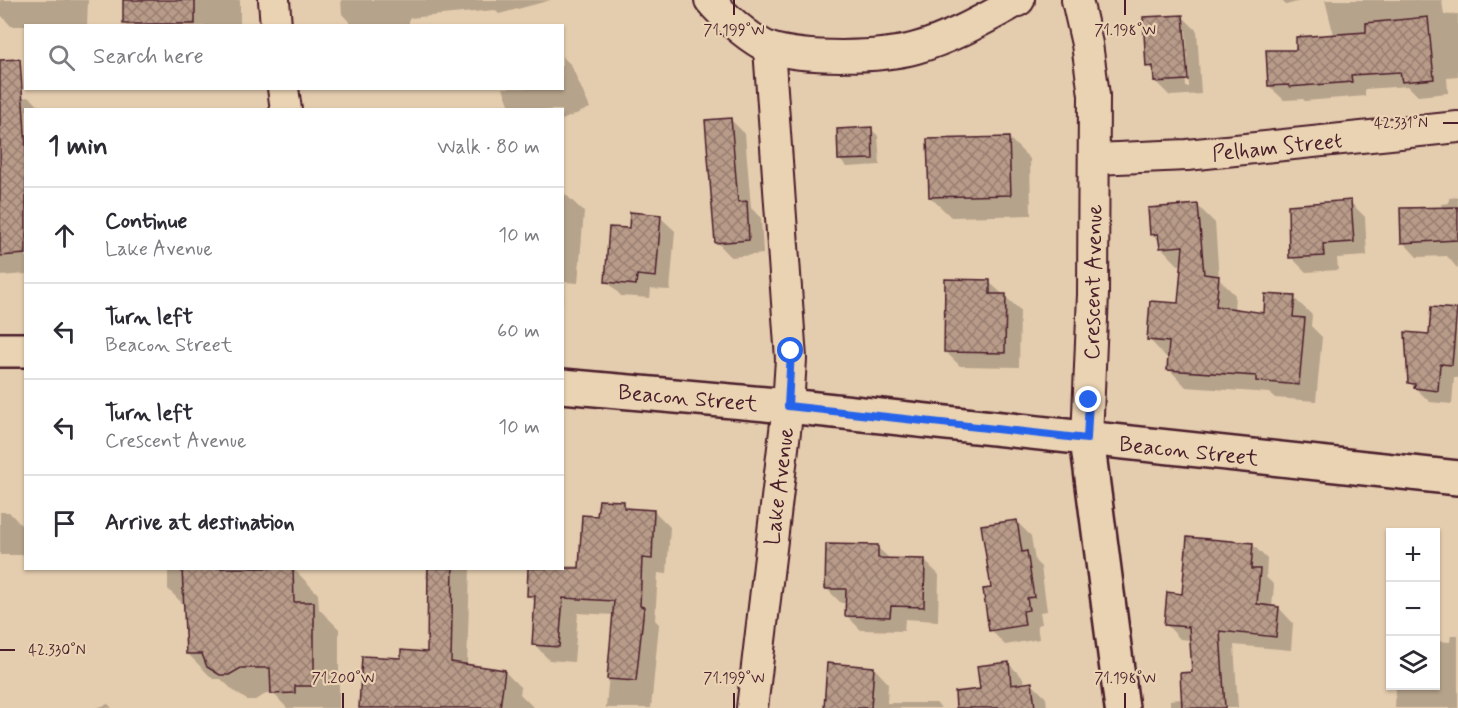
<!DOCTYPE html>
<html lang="en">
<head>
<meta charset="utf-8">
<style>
	body { margin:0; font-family:Mynerve,sans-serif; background:#f2f2f3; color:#2b2b33 }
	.controls { position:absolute; right:18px; bottom:18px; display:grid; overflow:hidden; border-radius:0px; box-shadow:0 2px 4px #0004 }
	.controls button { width:54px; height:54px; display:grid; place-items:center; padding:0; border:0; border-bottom:2px solid #e1e1e2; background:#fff; color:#2b2b33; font:30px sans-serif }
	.stop { position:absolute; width:18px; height:18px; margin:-14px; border:4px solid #2563eb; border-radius:50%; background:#fff }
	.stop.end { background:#2563eb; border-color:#fff; box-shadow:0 2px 6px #0008 }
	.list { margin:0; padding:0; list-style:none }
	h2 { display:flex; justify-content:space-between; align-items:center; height:78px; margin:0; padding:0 24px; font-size:26px }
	h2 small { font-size:20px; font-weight:400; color:#7c7c81 }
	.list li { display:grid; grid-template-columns:39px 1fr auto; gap:18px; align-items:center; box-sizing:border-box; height:96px; padding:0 24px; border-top:2px solid #e1e1e2 }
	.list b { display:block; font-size:22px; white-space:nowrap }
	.list p { margin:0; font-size:20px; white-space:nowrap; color:#7c7c81 }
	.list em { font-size:20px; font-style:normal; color:#7c7c81 }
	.icon { flex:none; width:33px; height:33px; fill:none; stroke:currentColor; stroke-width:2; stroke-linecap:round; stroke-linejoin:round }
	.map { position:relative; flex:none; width:1458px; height:708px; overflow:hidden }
	.search { position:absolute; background:#fff; box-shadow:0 2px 4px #0004; left:24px; top:24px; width:540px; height:66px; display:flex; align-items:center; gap:15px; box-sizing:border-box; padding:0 21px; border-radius:0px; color:#7c7c81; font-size:22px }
	.panel { position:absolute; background:#fff; box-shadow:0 2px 4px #0004; left:24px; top:108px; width:540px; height:462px; border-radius:0px }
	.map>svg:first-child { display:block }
	.shadow { fill:#0003; fill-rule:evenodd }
	.building { fill:url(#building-cross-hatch); stroke:#4a1f2b; stroke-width:1.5 }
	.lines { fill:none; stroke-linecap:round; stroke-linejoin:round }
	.street-casing { stroke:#4a1f2b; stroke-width:34 }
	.secondary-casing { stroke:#4a1f2b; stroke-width:38 }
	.street { stroke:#ead3b3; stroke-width:30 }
	.secondary { stroke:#ead3b3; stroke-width:33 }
	.route { stroke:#2563eb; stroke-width:8 }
	.ticks { fill:none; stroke:#4a1f2b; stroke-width:2 }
	.labels { text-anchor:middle; stroke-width:4.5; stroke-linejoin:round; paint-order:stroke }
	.street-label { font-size:22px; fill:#4a1f2b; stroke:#ead3b3 }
	.ticks-label { font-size:15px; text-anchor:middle; fill:#4a1f2b; stroke:#ead3b3; stroke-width:4.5; stroke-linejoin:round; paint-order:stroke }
</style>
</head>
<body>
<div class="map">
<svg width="1458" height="708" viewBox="0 0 1458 708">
	<defs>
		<pattern id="building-cross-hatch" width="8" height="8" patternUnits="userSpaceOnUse" patternTransform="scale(1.5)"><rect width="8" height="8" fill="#b89b89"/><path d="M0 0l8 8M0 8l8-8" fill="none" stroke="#987e70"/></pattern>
	</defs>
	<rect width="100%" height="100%" fill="#e4ccae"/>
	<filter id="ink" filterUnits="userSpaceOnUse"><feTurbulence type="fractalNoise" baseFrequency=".0167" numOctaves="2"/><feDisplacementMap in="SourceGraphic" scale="12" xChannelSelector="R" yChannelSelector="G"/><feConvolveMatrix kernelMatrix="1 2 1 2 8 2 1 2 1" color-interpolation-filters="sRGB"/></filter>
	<g filter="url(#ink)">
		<g class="shadow">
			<polygon points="0,0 88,0 87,26 11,26 0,14"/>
			<polygon points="125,0 240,0 240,26 127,26 125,24"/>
			<polygon points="341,0 551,0 499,14 495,10 409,18 409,26 353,26 342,14"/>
			<polygon points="1281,0 1304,0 1286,5"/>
			<polygon points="1325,0 1442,0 1444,15 1458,14 1458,77 1447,78 1448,93 1418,96 1408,86 1365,89 1365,96 1305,101 1303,99 1284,100 1269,86 1298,52 1334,36"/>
			<path d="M1183,17l14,14 4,63 -31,2 -15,-15v-8l-7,-7zM1183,30h3l3,57h-3z"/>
			<polygon points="562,56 571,65 590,108 562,120 562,110 515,110 509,104 503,88 562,88"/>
			<polygon points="30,97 42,110 26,110 26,274 0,276 0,99"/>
			<polygon points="730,119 745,134 751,208 761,218 763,254 731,257 717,242"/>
			<polygon points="871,129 878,136 880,165 847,167 840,160"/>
			<polygon points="1009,138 1030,159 1031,215 951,217 930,197"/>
			<polygon points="562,191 584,212 578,283 564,282 563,305"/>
			<polygon points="1458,197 1458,269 1447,256 1417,257 1403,242 1442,208 1441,204 1449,203 1449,198"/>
			<polygon points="1350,202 1365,217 1367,256 1337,258 1338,270 1306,272 1291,257"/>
			<polygon points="1198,206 1215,223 1219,279 1235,295 1234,310 1265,314 1294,298 1312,315 1311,326 1322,337 1316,401 1275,398 1270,393 1186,387 1169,369 1169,357 1166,357 1149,339 1180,305 1183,264 1178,265 1161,247 1161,243 1152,234"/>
			<polygon points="660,217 675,231 670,290 651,289 650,298 621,296 607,281 630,230"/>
			<polygon points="989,282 1020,310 1019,367 960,366 945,351"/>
			<polygon points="1456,311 1458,378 1454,378 1452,404 1430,402 1409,382 1430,335"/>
			<polygon points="623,503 630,509 654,511 670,527 667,574 658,573 655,620 659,624 651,708 606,708 614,615 578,613 574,662 549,660 534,644 536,603 529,595 562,568 562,566 580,566 599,518"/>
			<polygon points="0,512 9,512 23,527 23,555 0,555"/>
			<polygon points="1016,521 1031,536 1035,561 1041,567 1047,611 1040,612 1042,624 1037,625 1039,639 1005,645 991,630 992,589"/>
			<polygon points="1253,545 1267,559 1266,577 1274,585 1272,607 1279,608 1293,623 1291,650 1234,645 1238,708 1170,708 1170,700 1183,699 1193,674 1191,640 1180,639 1166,624 1183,596"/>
			<polygon points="877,547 890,559 925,561 939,575 938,621 905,619 904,631 861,630 846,615 847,603 841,603 826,588"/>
			<polygon points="168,568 293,568 318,594 319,609 339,629 339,708 287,708 273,693 268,693 255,700 247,700 235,692 221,679 213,679 187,653 185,606 168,589"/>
			<polygon points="427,568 470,568 467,666 505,672 521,688 520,694 534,708 360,708 403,659 429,653 430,582 426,578"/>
			<polygon points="1451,635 1458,635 1458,708 1395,708 1396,686 1436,686 1436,641 1450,642"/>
			<polygon points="1008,663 1023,678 1024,685 1032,684 1046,698 1047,708 984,708"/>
			<polygon points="874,668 888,683 887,703 936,703 941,708 825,708"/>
			<polygon points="108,704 112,708 96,708"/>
		</g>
		<g class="building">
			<rect x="123" y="0" width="72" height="24"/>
			<polygon points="1183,15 1188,80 1154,82 1153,66 1146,67 1143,17"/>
			<polygon points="1428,17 1434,79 1402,82 1400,72 1351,75 1352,82 1289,87 1289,85 1268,86 1266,50 1296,50 1296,37 1366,32 1366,23"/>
			<polygon points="20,59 26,148 26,254 0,256 0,60"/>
			<polygon points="731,118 738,202 747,201 749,240 715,243 705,120"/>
			<polygon points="872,127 873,159 838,160 837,129"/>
			<polygon points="1009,137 1011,195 929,197 927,139"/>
			<polygon points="1351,200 1354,242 1323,244 1324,256 1289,258 1288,205"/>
			<polygon points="1198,204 1204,274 1219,276 1216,306 1264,313 1265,294 1295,296 1293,317 1305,318 1299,385 1256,381 1256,376 1167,370 1169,342 1147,340 1150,301 1178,303 1183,246 1160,248 1158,234 1150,235 1148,208"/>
			<polygon points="1458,207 1458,240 1401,243 1400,208"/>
			<polygon points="630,212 661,215 656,277 637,275 636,285 605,282 609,227 629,228"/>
			<polygon points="945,279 990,280 990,294 1006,294 1005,353 944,352"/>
			<polygon points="1431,307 1457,309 1452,365 1440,364 1438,391 1414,388 1415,384 1408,383 1405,332 1429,334"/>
			<polygon points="599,500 624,501 624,508 654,510 652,559 642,558 640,606 644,607 636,681 607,679 614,601 563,598 559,647 532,645 535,596 527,596 528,568 579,568 582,515 597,516"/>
			<polygon points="1017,520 1022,552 1027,551 1034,597 1027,598 1029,610 1023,611 1025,625 989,631 983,589 991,588 981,525"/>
			<polygon points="1187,537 1253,543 1251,569 1260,569 1257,604 1279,607 1276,637 1220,631 1225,708 1182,708 1180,673 1192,672 1189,627 1164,625 1167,592 1182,594"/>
			<polygon points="826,544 878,545 878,558 925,559 924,607 891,606 890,617 845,616 846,589 825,589"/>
			<polygon points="182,568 293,568 294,602 314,602 314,686 295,686 295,693 271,694 270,668 241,668 229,675 220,675 207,667 202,654 186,654"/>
			<polygon points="428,568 453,568 451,662 505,670 500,708 359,708 362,656 401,658 401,650 427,652"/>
			<polygon points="1009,662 1011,685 1032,682 1035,708 956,708 955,692 980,689 977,666"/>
			<polygon points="827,663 874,667 871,708 824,708"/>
		</g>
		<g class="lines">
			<g class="street-casing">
				<g id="street">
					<polyline points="274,0 276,26"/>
					<path d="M710,0c11,14 43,42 60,48 36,11 110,10 146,0 36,-10 70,-30 103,-48"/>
					<polyline points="1077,0 1087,44 1094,95 1093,294 1087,439"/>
					<polyline points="283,88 286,110"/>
					<polyline points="1095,159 1187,155 1458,127"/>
					<polyline points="752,708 788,406 791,359 769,48"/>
				</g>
			</g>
			<g class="secondary-casing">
				<g id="secondary">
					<polyline points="0,350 26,350"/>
					<polyline points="562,386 788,406 1458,478"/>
					<polyline points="1087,439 1122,708"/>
				</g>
			</g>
			<use href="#street" class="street"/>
			<use href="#secondary" class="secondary"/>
		</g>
	</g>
	<g class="lines" filter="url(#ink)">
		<polyline class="route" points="791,351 788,406 1087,439 1089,400"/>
	</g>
	<path class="ticks" d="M734,0v15M1125,0v15M1443,123h15M0,650h15M343,693v15M734,693v15M1125,693v15"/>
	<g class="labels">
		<g class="street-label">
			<text transform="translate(1277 146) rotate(-6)" y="8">Pelham Street</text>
			<text transform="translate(1092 282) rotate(-89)" y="8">Crescent Avenue</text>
			<text transform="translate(688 397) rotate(5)" y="8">Beacon Street</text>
			<text transform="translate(1189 450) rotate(6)" y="8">Beacon Street</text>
			<text transform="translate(778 486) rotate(-83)" y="8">Lake Avenue</text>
		</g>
	</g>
	<g class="ticks-label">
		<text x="734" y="35">71.199°W</text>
		<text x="1125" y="35">71.198°W</text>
		<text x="1401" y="128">42.331°N</text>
		<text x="57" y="655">42.330°N</text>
		<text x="343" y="683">71.200°W</text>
		<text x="734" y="683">71.199°W</text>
		<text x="1125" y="683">71.198°W</text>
	</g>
</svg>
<div class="controls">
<button>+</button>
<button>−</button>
<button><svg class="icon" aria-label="layers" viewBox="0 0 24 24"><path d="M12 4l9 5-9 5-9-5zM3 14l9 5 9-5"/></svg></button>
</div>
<div class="stop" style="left:791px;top:351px"></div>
<div class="stop end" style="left:1089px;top:400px"></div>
<div class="search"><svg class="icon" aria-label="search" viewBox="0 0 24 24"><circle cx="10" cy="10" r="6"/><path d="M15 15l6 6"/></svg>Search here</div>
<section class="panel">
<h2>1 min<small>Walk · 80 m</small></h2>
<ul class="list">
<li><svg class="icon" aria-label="ahead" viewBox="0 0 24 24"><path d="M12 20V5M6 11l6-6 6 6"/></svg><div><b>Continue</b><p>Lake Avenue</p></div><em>10 m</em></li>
<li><svg class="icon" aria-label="left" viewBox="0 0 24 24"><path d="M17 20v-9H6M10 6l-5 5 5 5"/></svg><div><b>Turn left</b><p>Beacon Street</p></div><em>60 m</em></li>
<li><svg class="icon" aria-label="left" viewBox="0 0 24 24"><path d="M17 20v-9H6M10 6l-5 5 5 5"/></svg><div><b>Turn left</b><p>Crescent Avenue</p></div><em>10 m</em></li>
<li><svg class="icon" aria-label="arrive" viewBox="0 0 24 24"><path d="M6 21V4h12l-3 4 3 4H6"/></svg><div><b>Arrive at destination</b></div></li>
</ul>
</section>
</div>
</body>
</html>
